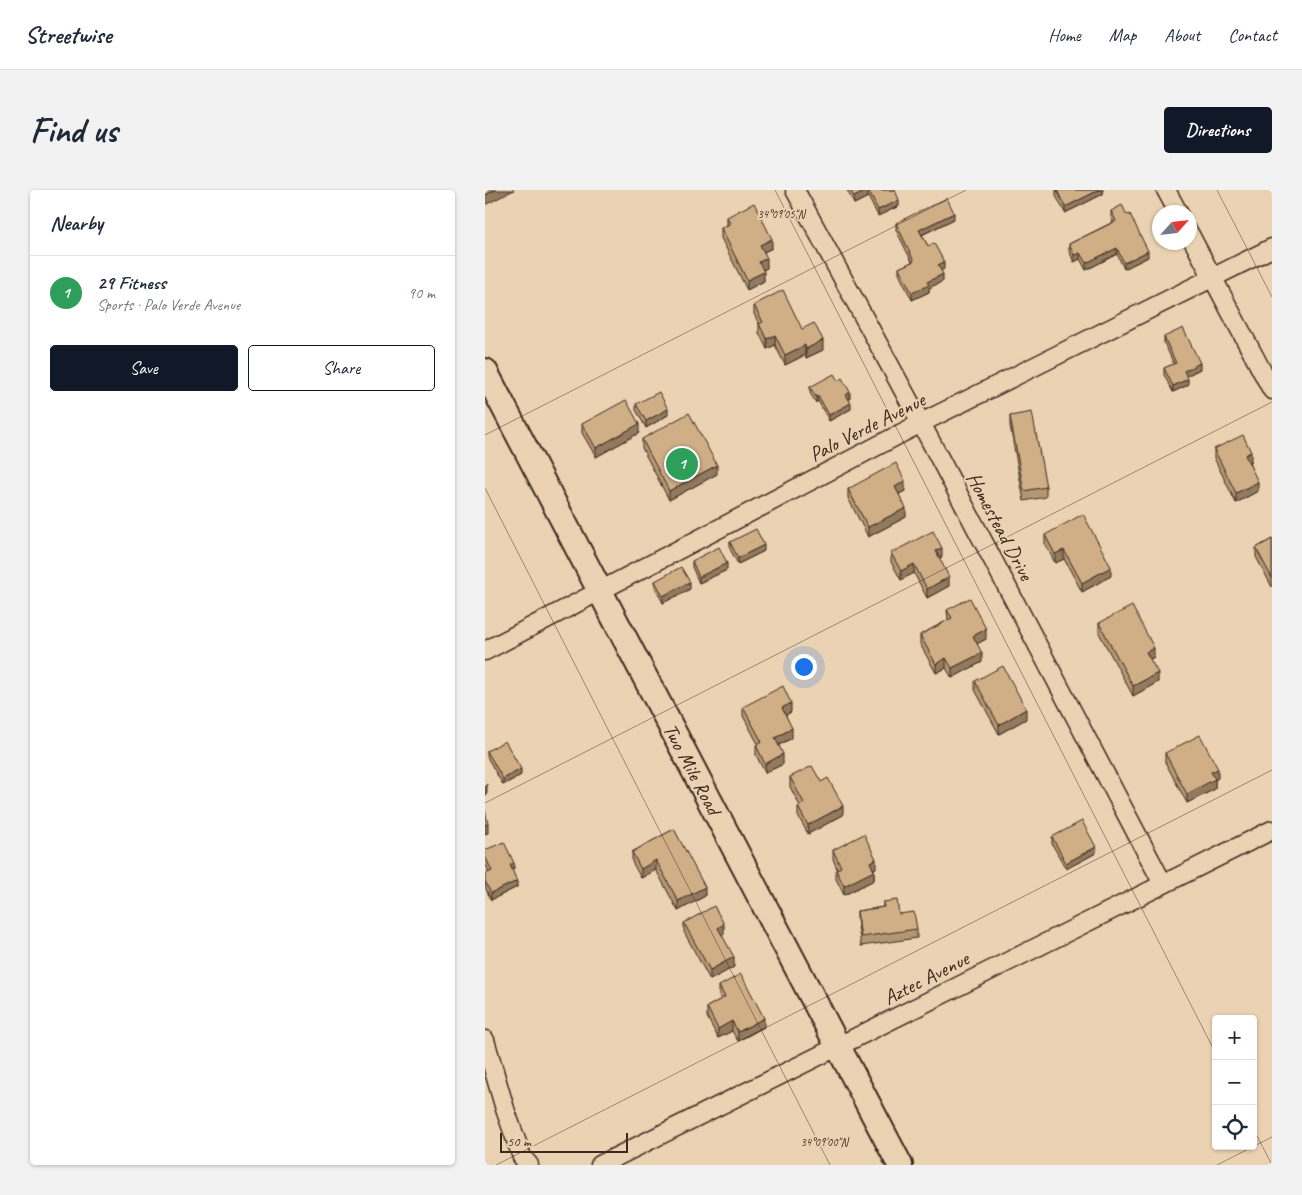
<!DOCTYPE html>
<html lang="en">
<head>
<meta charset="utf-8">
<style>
	body { margin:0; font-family:Caveat,sans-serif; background:#f2f2f3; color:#1f2937 }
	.controls { position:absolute; right:15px; bottom:15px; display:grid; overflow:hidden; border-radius:5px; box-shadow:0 1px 4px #0004 }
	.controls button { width:45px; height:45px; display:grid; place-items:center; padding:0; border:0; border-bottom:1px solid #e0e1e3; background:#fff; color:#1f2937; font:25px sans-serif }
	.compass { position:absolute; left:667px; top:15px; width:45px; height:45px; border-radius:50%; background:#fff; box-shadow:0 1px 4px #0004; rotate:63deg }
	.scale { position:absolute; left:15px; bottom:12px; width:128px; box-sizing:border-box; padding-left:5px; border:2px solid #3b2a1e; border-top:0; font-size:14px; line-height:18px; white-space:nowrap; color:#3b2a1e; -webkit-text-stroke:4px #ebd2b3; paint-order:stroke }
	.you { position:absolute; left:318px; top:476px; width:18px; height:18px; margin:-12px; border:4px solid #fff; border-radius:50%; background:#1a73e8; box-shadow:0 0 0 8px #1a73e833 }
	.badge { display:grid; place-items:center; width:32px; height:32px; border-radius:50%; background:#111827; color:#fff; font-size:16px; font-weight:700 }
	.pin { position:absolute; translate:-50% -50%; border:2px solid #fff; box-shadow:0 1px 5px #0006 }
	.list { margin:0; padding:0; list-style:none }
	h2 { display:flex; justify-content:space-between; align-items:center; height:65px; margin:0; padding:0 20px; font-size:21px }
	h2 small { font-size:16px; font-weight:400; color:#747a83 }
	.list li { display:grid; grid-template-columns:32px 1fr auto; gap:15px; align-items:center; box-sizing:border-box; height:75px; padding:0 20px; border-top:1px solid #e0e1e3 }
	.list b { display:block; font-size:19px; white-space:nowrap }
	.list p { margin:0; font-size:16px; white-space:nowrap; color:#747a83 }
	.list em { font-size:16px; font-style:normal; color:#747a83 }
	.actions { display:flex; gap:10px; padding:15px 20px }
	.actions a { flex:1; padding:11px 0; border:1px solid #111827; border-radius:5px; text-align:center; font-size:18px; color:#111827 }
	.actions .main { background:#111827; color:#fff }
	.icon { flex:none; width:28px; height:28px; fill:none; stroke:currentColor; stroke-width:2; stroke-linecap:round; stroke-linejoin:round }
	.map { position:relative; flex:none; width:787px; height:975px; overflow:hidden; border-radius:5px }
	header { display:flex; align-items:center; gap:30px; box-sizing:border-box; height:70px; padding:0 25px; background:#fff; border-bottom:1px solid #e0e1e3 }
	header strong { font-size:24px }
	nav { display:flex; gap:28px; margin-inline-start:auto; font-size:18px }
	.intro { display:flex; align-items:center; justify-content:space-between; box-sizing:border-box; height:120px; padding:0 30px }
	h1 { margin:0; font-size:35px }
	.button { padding:12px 22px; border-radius:5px; background:#111827; color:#fff; font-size:18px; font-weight:700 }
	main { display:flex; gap:30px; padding:0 30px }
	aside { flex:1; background:#fff; border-radius:5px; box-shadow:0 1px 4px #0004 }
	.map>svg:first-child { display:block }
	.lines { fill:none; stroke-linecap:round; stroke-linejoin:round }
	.street-casing { stroke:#3b2a1e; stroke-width:21 }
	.secondary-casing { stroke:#3b2a1e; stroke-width:28 }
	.street { stroke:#ebd2b3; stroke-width:18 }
	.secondary { stroke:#ebd2b3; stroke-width:24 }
	.wall { fill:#b39673; stroke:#3b2a1e }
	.shaded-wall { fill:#927a5e; stroke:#3b2a1e }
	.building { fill:#d0af86; stroke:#3b2a1e }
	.ticks { fill:none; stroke:#3b2a1e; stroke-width:1; stroke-opacity:0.45 }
	.labels { text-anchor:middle; stroke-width:4; stroke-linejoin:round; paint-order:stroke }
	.street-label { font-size:21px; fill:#3b2a1e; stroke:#ebd2b3 }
	.ticks-label { font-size:12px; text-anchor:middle; fill:#3b2a1e; stroke:#ebd2b3; stroke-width:4; stroke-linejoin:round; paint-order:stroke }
</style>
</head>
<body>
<header>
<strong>Streetwise</strong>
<nav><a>Home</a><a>Map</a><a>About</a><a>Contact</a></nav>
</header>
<div class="intro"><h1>Find us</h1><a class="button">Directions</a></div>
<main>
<aside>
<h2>Nearby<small></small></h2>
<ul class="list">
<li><span class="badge" style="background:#2e9e5b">1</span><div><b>29 Fitness</b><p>Sports · Palo Verde Avenue</p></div><em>90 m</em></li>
</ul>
<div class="actions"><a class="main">Save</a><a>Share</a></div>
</aside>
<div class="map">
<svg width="787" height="975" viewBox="0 0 787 975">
	<rect width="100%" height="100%" fill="#ebd2b3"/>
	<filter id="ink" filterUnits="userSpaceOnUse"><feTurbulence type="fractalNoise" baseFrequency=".02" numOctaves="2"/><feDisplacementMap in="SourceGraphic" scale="10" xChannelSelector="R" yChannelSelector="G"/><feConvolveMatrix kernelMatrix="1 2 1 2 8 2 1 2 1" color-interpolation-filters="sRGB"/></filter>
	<g filter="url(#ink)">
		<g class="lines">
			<g class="street-casing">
				<g id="street">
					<polyline points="310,0 436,233 678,694"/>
					<polyline points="681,0 693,22"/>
					<polyline points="704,43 787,200"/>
					<polyline points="0,461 436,233 787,58"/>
					<polyline points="0,850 20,919 37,967 44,975"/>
					<polyline points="115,975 787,640"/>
				</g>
			</g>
			<g class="secondary-casing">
				<polyline id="secondary" points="0,181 415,975"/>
			</g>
			<use href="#street" class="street"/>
			<use href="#secondary" class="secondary"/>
		</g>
		<g class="wall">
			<polygon points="362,0 410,0 414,16 393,26 383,7 369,14"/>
			<polygon points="571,0 618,0 618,4 580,23 571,6"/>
			<polygon points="626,21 663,67 639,79 632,64 601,80 595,69 589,72 584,61 584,54 628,32 626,27"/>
			<polygon points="242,27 287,58 279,62 282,78 278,80 279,91 262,100 236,48 236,38 242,35"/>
			<polygon points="469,29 437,45 443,56 459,79 456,80 458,91 444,98 444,102 427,110 414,84 414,78 427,72 411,40 411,33"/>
			<polygon points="269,115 317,139 338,160 321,168 320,165 300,175 290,155 282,159 274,143 274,134 269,124"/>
			<polygon points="679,147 715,179 701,186 703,195 688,202 679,185 679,178 689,174 679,153"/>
			<polygon points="353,191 365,209 364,210 366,219 344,231 333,211 331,213 325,203 325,197"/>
			<polygon points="151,214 183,225 161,238 151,220"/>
			<polygon points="525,226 561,297 561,307 539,311 525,236"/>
			<polygon points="97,234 154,243 111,267 97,243"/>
			<polygon points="157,249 232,284 184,310 157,258"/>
			<polygon points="729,259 766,271 764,272 773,301 751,313 729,268"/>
			<polygon points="363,299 420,301 414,304 421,327 383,347 363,308"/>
			<polygon points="560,345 626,386 597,402 579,369 570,373 560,354"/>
			<polygon points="787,349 787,397 771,367 771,358"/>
			<polygon points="245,352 279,361 253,374 245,359"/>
			<polygon points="406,363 457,367 454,368 464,396 442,408 429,383 416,390 406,372"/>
			<polygon points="207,371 242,380 214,393 207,377"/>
			<polygon points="170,391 205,399 178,413 170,397"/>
			<polygon points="462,420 501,449 492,454 497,472 467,488 461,478 451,483 435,454 435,445 463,430"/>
			<polygon points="614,433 669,467 665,469 673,492 648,506 614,443"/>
			<polygon points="490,491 541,529 514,544 490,500"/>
			<polygon points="258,517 306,522 301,525 307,548 294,555 298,574 280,583 271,565 271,555 273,554 258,526"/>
			<polygon points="2,561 36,585 18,595 2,567"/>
			<polygon points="680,563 733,588 730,590 730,599 702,613 680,572"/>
			<polygon points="305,587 336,592 358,625 323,644 313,626 313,617 315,616 305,597"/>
			<polygon points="189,639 220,706 193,721 171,680 156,688 147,672 147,662"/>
			<polygon points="567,647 611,663 581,679 567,654"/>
			<polygon points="0,660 29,679 27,680 32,697 6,710 0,697 0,684 4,682 0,673"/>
			<polygon points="348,660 391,678 389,679 389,690 359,705 351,689 351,680 352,679 348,669"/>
			<polygon points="398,712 414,724 432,739 432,748 376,756 372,730 372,721 398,717"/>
			<polygon points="199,733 239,744 237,745 249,777 225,790 199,742"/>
			<polygon points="234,796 279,837 253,851 247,841 233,848 222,827 222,817 236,809 234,805"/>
		</g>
		<g class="shaded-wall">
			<polygon points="10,0 29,0 0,15 0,5"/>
			<polygon points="383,0 383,7 369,14 369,7"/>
			<polygon points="614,0 618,0 618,4 580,23 580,17"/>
			<polygon points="414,10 414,16 393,26 393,20"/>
			<polygon points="469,23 469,29 434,46 434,40"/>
			<polygon points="287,49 287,58 275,64 275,55"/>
			<polygon points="632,58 632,64 601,80 601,73"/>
			<polygon points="663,61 663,67 639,79 639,73"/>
			<polygon points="595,63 595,69 589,72 589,65"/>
			<polygon points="282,68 282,78 274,82 274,72"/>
			<polygon points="459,72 459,79 453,82 453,75"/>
			<polygon points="279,82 279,91 262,100 262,90"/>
			<polygon points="458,84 458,91 444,98 444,102 427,110 427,103 442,92"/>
			<polygon points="290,145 290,155 282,159 282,149"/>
			<polygon points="338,150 338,160 321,168 321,159"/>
			<polygon points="320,155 320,165 300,175 300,165"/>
			<polygon points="715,173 715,179 699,187 699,181"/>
			<polygon points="703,189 703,195 688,202 688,196"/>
			<polygon points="365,202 365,209 361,211 361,205"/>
			<polygon points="333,205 333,211 331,213 331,207"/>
			<polygon points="366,213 366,219 344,231 344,225"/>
			<polygon points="183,219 183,225 161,238 161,231"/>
			<polygon points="154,234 154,243 111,267 111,258"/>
			<polygon points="766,262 766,271 760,274 760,265"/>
			<polygon points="232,275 232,284 184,310 184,301"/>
			<polygon points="420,291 420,301 410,306 410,297"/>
			<polygon points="773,292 773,301 751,313 751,303"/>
			<polygon points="421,318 421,327 383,347 383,337"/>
			<polygon points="279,355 279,361 253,374 253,368"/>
			<polygon points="457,358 457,367 451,370 451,361"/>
			<polygon points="579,360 579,369 570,373 570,364"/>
			<polygon points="242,373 242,380 214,393 214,387"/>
			<polygon points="429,374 429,383 416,390 416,381"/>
			<polygon points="626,377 626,386 597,402 597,393"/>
			<polygon points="464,387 464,396 442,408 442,399"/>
			<polygon points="205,392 205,399 178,413 178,406"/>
			<polygon points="501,439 501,449 488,456 488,446"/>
			<polygon points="669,458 669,467 661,471 661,462"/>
			<polygon points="497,463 497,472 467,488 467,478"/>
			<polygon points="461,468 461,478 451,483 451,474"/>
			<polygon points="673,483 673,492 648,506 648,496"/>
			<polygon points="306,513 306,522 297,527 297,518"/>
			<polygon points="541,519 541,529 514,544 514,535"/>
			<polygon points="307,538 307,548 290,557 290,548"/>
			<polygon points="298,564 298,574 280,583 280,574"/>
			<polygon points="36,579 36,585 18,595 18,589"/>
			<polygon points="733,579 733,588 730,590 730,599 702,613 702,604 726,582"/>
			<polygon points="2,594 2,604 0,606 0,597"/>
			<polygon points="358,616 358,625 323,644 323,635"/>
			<polygon points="3,634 3,643 0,644 0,635"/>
			<polygon points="611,657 611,663 581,679 581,673"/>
			<polygon points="391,669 391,678 385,681 385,672"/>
			<polygon points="171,670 171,680 156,688 156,679"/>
			<polygon points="29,673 29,679 25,681 25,675"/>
			<polygon points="389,681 389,690 359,705 359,696"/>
			<polygon points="32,691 32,697 6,710 6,703"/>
			<polygon points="220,697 220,706 193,721 193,711"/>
			<polygon points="239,734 239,744 233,747 233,738"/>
			<polygon points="249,767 249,777 225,790 225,780"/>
			<polygon points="279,828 279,837 253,851 253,842"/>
			<polygon points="247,831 247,841 233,848 233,839"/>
		</g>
		<g class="building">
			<polygon points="0,0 10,0 0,5"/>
			<polygon points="365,0 410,0 414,10 393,20 383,0 369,7"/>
			<polygon points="572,0 614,0 580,17"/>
			<polygon points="462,8 469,23 434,40 443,56 449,53 459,72 453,75 458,84 442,92 444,95 427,103 414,78 429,71 411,33"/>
			<polygon points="269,13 287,49 275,55 282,68 274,72 279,82 262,90 236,38 245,34 242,27"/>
			<polygon points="637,15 642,25 645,24 663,61 639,73 632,58 601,73 595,63 589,65 584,54 631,31 626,21"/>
			<polygon points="298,100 317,139 329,133 338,150 321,159 320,155 300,165 290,145 282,149 274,134 278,132 269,115"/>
			<polygon points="698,138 715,173 699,181 703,189 688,196 679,178 691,173 679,147"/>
			<polygon points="349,184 353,191 357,188 365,202 361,205 366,213 344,225 333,205 331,207 325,197"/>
			<polygon points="174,202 183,219 161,231 151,214"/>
			<polygon points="141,210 154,234 111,258 97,234"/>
			<polygon points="547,222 561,297 539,301 525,226"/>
			<polygon points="204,223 232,275 184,301 157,249"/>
			<polygon points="758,245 766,262 760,265 773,292 751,303 729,259"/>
			<polygon points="411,273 420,291 410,297 421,318 383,337 363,299"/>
			<polygon points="598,324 626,377 597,393 579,360 570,364 560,345"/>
			<polygon points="271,339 279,355 253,368 245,352"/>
			<polygon points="448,341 457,358 451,361 464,387 442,399 429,374 416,381 406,363"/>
			<polygon points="787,349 787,388 771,358"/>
			<polygon points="234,357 242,373 214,387 207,371"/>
			<polygon points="196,377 205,392 178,406 170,391"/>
			<polygon points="485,408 501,439 488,446 497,463 467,478 461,468 451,474 435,445 467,428 462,420"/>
			<polygon points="647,416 669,458 661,462 673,483 648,496 614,433"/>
			<polygon points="518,476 541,519 514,535 490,491"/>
			<polygon points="298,496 306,513 297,518 307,538 290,548 298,564 280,574 271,555 277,552 258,517"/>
			<polygon points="715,545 733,579 726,582 730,589 702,604 680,563"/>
			<polygon points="20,551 36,579 18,589 2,561"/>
			<polygon points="327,576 336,592 343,588 358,616 323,635 313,617 319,613 305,587"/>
			<polygon points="0,620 3,634 0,635"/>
			<polygon points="597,631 611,657 581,673 567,647"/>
			<polygon points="189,639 220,697 193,711 171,670 156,679 147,662"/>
			<polygon points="379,644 391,669 385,672 389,681 359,696 351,680 356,677 348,660"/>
			<polygon points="19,652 29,673 25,675 32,691 6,703 0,691 0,684 7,681 0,666 0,660"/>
			<polygon points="412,710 414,724 429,722 432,739 376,747 372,721 399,717 398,712"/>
			<polygon points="229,716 239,734 233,738 249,767 225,780 199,733"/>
			<polygon points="256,784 279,828 253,842 247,831 233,839 222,817 240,807 234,796"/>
		</g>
	</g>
	<path class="ticks" d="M290,0l441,864M732,0l55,107M0,245l481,-245M0,298l345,677M0,613l787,-401M768,938l19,37M11,975l776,-395M732,975l55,-28"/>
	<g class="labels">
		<g class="street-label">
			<text transform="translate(382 237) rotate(-27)" y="7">Palo Verde Avenue</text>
			<text transform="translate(515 336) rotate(62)" y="7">Homestead Drive</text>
			<text transform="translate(207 579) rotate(62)" y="7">Two Mile Road</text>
			<text transform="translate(441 788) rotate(-27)" y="7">Aztec Avenue</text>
		</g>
	</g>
	<g class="ticks-label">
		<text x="296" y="28">34°09'05"N</text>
		<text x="339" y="956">34°09'00"N</text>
	</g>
</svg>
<div class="controls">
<button>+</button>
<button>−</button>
<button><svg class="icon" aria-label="locate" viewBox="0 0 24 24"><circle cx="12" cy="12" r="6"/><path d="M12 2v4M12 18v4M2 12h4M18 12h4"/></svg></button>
</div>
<svg class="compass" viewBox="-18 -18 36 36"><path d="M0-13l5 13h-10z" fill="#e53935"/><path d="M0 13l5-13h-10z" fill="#747a83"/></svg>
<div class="scale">50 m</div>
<div class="you"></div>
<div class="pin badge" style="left:197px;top:274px;background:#2e9e5b">1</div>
</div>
</main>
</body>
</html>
